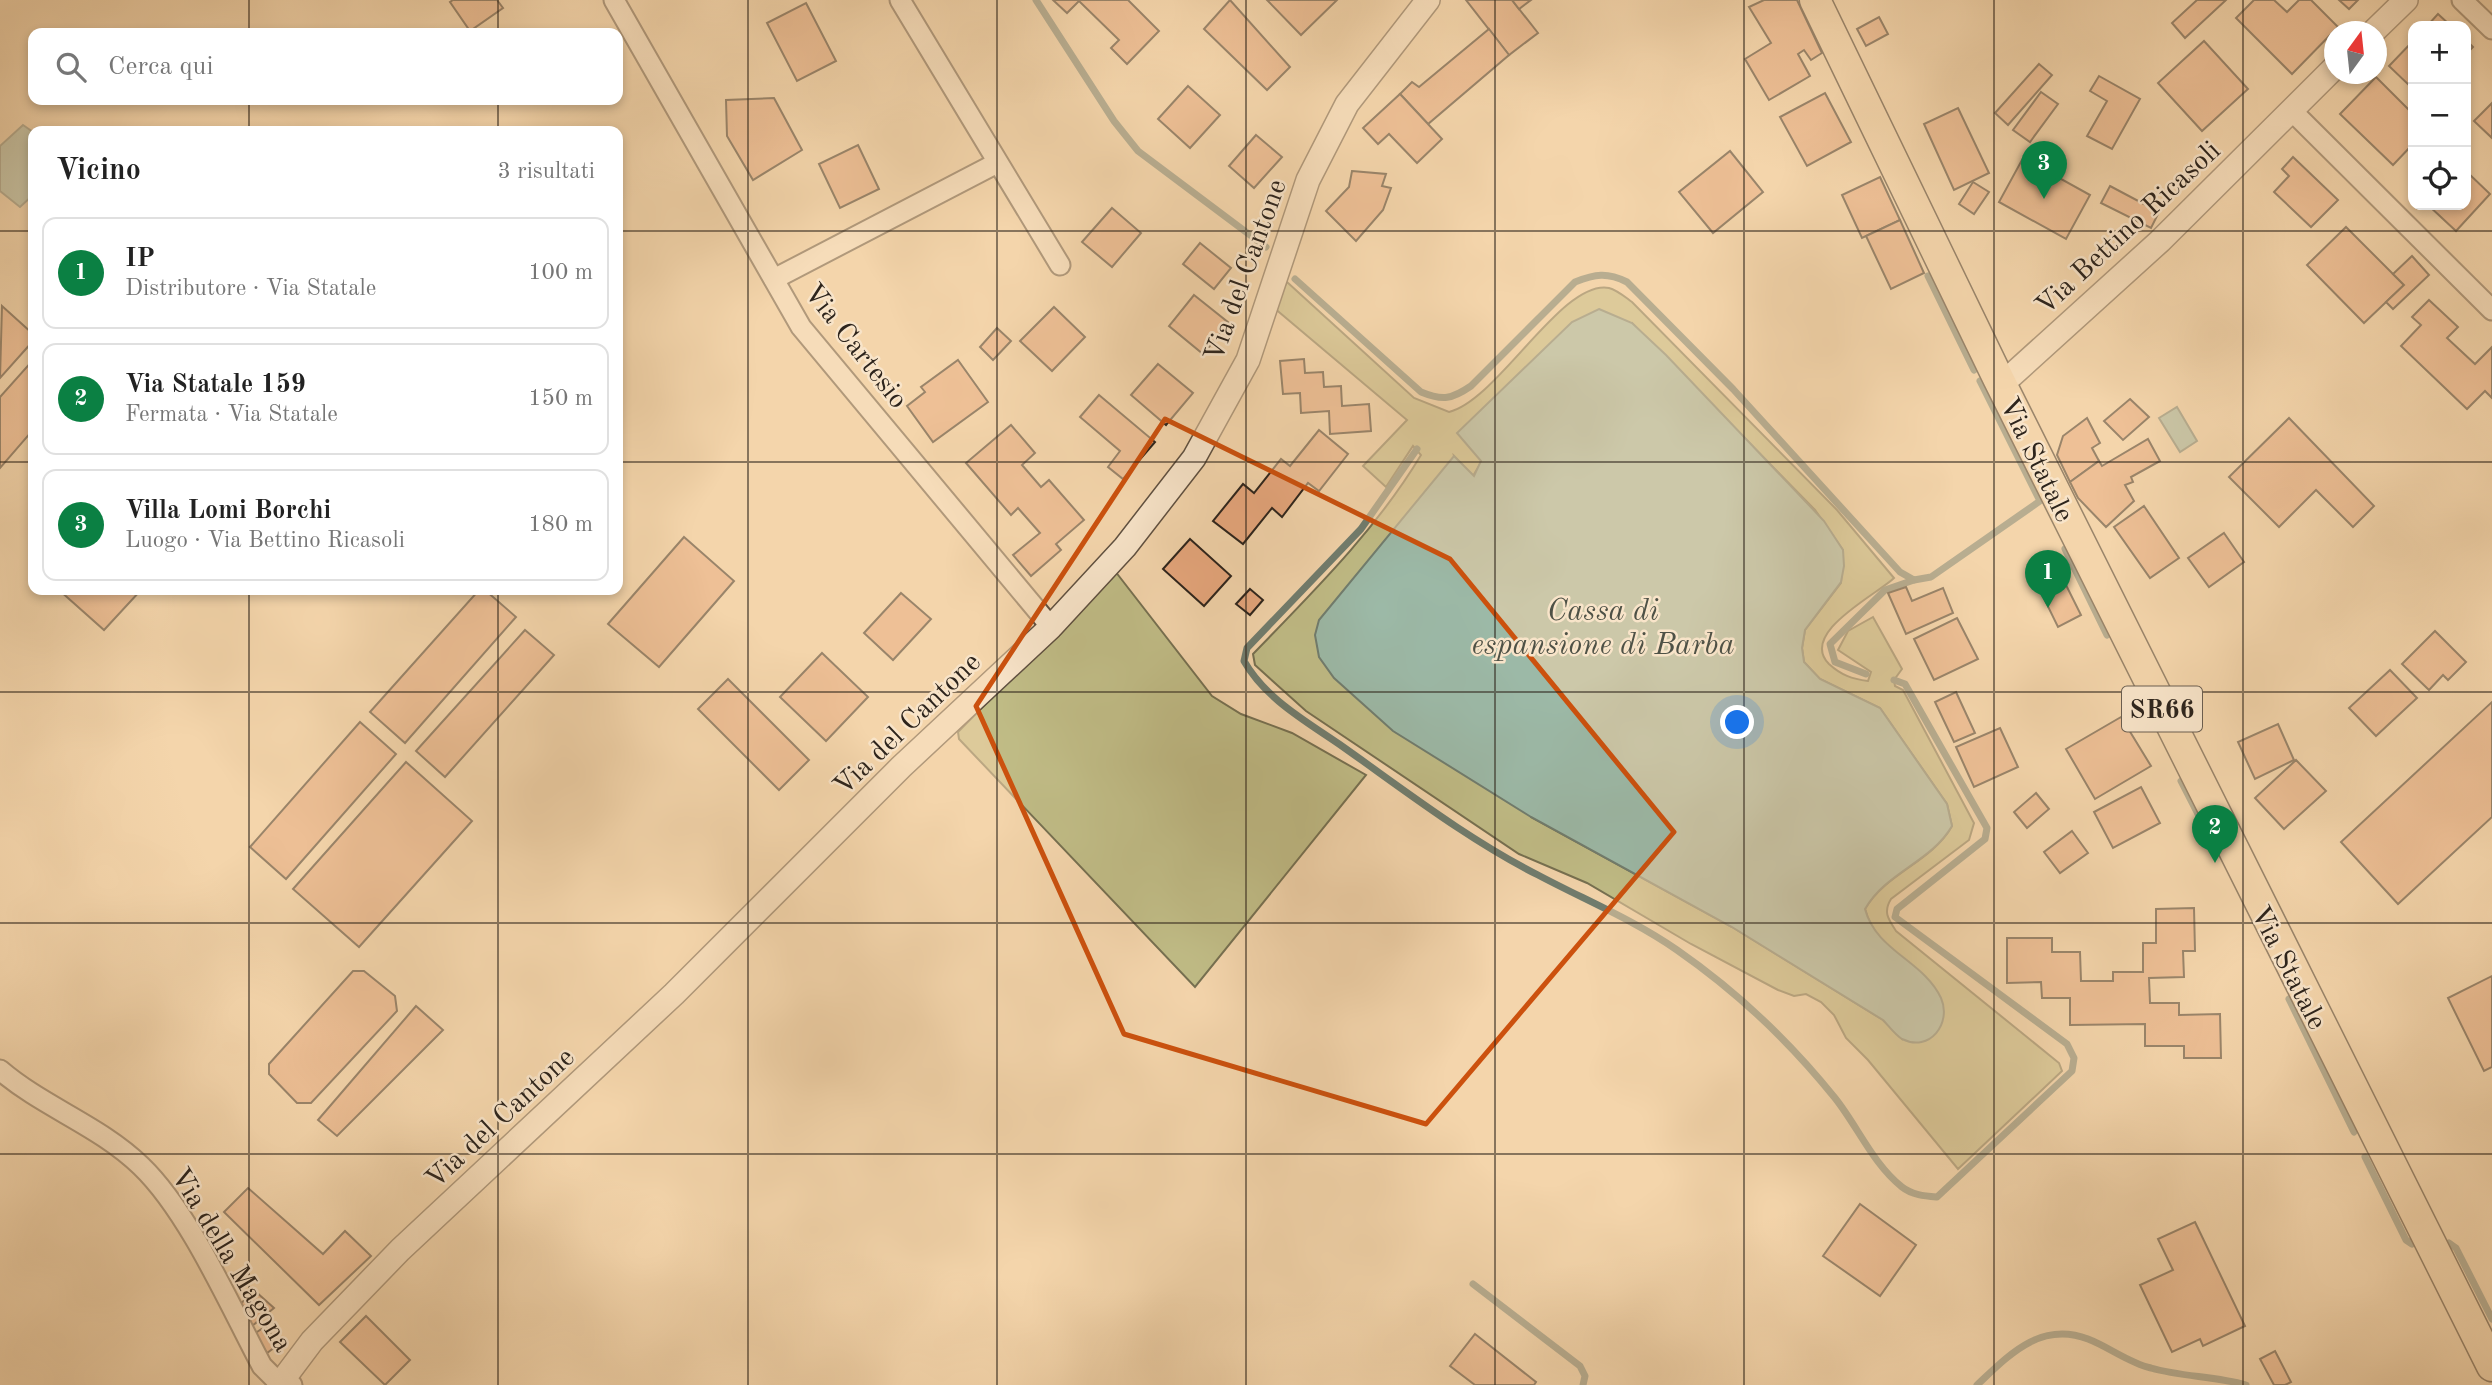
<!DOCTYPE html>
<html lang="it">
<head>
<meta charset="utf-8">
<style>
	body { margin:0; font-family:"Old Standard TT",serif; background:#f6f6f6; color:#222 }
	.controls { position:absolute; right:21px; top:21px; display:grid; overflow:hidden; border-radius:14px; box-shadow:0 4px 10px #0003 }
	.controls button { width:63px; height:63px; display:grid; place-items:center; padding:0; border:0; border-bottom:2px solid #e0e0e0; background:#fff; color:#222; font:35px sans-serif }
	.compass { position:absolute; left:2324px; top:21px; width:63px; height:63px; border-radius:50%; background:#fff; box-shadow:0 4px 10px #0003; rotate:15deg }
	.you { position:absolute; left:1738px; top:723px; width:24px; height:24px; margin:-18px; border:5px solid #fff; border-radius:50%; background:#1a73e8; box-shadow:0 0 0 10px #1a73e833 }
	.badge { display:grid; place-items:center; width:46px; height:46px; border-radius:50%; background:#0b8043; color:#fff; font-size:23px; font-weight:700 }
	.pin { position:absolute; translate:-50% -58px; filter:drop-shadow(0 2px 4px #0008) }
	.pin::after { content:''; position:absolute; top:37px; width:24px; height:21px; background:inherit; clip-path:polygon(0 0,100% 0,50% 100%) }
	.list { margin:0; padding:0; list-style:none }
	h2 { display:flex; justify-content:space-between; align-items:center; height:91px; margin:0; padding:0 28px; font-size:30px }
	h2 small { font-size:23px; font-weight:400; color:#767676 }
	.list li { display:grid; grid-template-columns:46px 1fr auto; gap:21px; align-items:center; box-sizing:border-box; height:112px; margin:0 14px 14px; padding:0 14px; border:2px solid #e0e0e0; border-radius:14px }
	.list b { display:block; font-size:26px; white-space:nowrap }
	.list p { margin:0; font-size:23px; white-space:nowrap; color:#767676 }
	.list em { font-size:23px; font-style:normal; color:#767676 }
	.icon { flex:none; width:38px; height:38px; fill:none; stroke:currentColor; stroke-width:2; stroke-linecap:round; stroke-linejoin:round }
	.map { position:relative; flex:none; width:2492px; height:1385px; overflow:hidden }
	.search { position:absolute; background:#fff; box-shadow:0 4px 10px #0003; left:28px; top:28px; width:595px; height:77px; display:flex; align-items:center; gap:18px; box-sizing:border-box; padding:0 24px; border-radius:14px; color:#767676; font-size:26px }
	.panel { position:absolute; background:#fff; box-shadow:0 4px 10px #0003; left:28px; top:126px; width:595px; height:469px; border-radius:14px }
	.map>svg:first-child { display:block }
	.green { fill:#c0bc86; stroke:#767051; stroke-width:2; fill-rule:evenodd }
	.water { fill:#9cb9a7; stroke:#707d6f; stroke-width:2 }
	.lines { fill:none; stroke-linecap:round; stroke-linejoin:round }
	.stream { stroke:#707d6f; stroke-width:7 }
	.building { fill:#e7a77d; stroke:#2d241c; stroke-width:2 }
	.minor-casing { stroke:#5f5040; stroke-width:23 }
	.tertiary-casing { stroke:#5f5040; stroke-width:26 }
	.primary-casing { stroke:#2d241c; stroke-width:33 }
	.minor { stroke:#f8e4c9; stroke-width:19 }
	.tertiary { stroke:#f8e4c9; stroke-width:23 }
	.primary { stroke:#f4d5ac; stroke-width:30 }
	.marked { fill:none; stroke:#cc510e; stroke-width:5; stroke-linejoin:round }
	.grid { fill:none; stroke:#2d241c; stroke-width:2; stroke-opacity:0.55 }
	.labels { text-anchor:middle; stroke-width:5; stroke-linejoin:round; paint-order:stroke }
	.shield { fill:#f8e4c9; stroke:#6a5e50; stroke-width:2 }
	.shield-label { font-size:26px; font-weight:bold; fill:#2d241c }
	.street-label { font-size:28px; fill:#2d241c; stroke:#f8e4c9 }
	.water-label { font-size:30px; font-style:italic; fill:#4e5146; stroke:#f8e4c9 }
</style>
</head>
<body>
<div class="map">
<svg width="2492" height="1385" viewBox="0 0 2492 1385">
	<rect width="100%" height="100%" fill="#f4d5ac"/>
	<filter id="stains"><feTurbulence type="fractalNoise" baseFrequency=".00286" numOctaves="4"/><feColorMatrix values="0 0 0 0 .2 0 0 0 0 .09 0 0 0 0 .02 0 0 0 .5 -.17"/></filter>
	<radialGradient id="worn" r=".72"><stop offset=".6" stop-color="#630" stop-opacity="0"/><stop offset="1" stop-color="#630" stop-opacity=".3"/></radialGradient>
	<g class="green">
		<path d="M1287,282l127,116 35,14c49,-12 113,-133 160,-124 8,2 16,9 23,14l205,208 57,68c-16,16 -96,55 -65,86 12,11 23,15 39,17l3,-9 -33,-22 10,-19 25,-14 29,52 -8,11 1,6 8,4 71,133 -5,17 -78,59c-8,13 -3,20 5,32l163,132 3,8 -104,98 -90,-109 -22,-22 -12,-23 -13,-13 -15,-8 -12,2 -16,-6 -87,-46 -104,-61 -68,-29 -213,-143 -51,-46 -2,-11c61,-63 123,-124 168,-199l-8,-9 -27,41 -23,-21 44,-46 -134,-113zM1632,323l183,187 28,40 -2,33 -36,47 -3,18 2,14 16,17 60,29 67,96 5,22c-20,36 -66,47 -87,83 8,31 35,48 58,68l-21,62 -19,-19 -151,-93 -201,-110 -77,-361 19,20 9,-15 -24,-28z"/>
		<polygon points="1115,571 1212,696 1241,714 1292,733 1366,775 1195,987 959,739 958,732"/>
	</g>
	<g class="water">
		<polygon points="23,125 33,132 33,195 20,207 0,191 0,146"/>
		<path d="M1599,309l33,14 34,32 158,166 19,29 1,16 -3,16 -36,48 -3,18 2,14 16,17 60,29 67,96 5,22c-21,36 -66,46 -87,83 11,42 59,52 76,89 11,25 -11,55 -39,41 -7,-4 -14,-14 -19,-19l-151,-93 -201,-110 -138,-86 -59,-53 -15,-21 -4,-22 4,-15 135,-164 20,20 7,-15 -24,-28 115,-111z"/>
		<polygon points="2177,407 2197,441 2180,452 2159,418"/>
	</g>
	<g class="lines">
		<g class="stream">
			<polyline points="1036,0 1114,121 1138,151 1266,247"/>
			<polyline points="1928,276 1974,370"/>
			<path d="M1295,279l126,113c22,9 31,7 50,-6l104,-104c20,-8 32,-10 52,0l106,107 167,183 14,8 17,-3 109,-76 -60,-120"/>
			<path d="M1417,449l-56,80 -114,119 -3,13c21,37 60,59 95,83 64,45 128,95 199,131 47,25 94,44 139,75 59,41 113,92 158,148 23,29 38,66 67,89 10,8 23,9 35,10l135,-126 2,-13 -7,-14 -172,-127 2,-8 88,-70 2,-11 -82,-144 -11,-4"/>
			<polyline points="2065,549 2107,635"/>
			<polyline points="1866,674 1835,662 1830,644 1885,590 1914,580"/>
			<polyline points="2181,781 2201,820"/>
			<polyline points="2289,999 2354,1132"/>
			<polyline points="2365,1157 2406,1240 2412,1244"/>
			<polyline points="2449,1243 2456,1248 2492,1319"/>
			<polyline points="1473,1284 1580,1366 1585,1376 1583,1385"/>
			<path d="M1977,1385c32,-30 63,-64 111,-46 21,8 41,24 63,29 31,9 64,8 95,17"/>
		</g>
	</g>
	<g class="building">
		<polygon points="453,0 497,0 503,8 470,31 450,2"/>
		<polygon points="1053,0 1128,0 1159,31 1127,64 1111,48 1119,40 1079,1 1067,13"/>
		<polygon points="1230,0 1290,67 1267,90 1204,29"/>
		<polygon points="1267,0 1337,0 1301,35"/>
		<polygon points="1466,0 1512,0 1538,33 1509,55"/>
		<polygon points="1512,0 1531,0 1519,9"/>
		<polygon points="1764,0 1797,0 1822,53 1811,60 1804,50 1798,54 1810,76 1769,100 1745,59 1771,43 1749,7"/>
		<polygon points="2197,0 2226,0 2185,38 2172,23"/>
		<polygon points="2254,0 2274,0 2287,12 2299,0 2311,0 2338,27 2292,74 2236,18"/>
		<polygon points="2339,0 2358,0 2349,9"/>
		<polygon points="806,3 836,61 797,81 767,23"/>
		<polygon points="2438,14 2451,26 2427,26"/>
		<polygon points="1879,17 1888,34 1866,46 1857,29"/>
		<polygon points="1489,29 1509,55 1428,124 1400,94 1412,82 1419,87"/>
		<polygon points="2466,40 2473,47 2466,54"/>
		<polygon points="2204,41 2248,89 2202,131 2158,83"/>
		<polygon points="2413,41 2413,89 2389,66"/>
		<polygon points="2039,64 2052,75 2008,125 1995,113"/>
		<polygon points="2099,76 2140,99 2112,149 2087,136 2107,101 2090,91"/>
		<polygon points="2376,77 2413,114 2413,144 2393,165 2340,114"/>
		<polygon points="1188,86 1220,115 1190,148 1158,119"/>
		<polygon points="2041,92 2058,104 2030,142 2013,130"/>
		<polygon points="1825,93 1851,142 1807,166 1780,117"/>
		<polygon points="1400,94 1442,139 1417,163 1389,134 1378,144 1363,128"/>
		<polygon points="774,98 802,150 753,180 727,136 726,100"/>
		<polygon points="2492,103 2492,138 2474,121"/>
		<polygon points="1958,108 1989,173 1954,190 1924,124"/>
		<polygon points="1256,135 1282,157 1254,188 1229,166"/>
		<polygon points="858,145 879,189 840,208 819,164"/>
		<polygon points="1730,151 1763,192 1713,233 1679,192"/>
		<polygon points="2293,157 2338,200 2311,227 2274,192 2289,176 2282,169"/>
		<polygon points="2023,158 2090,195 2066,239 1999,202"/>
		<polygon points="1352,171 1386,174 1382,186 1391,188 1383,210 1356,241 1326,211 1349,187"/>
		<polygon points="2466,171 2490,194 2456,231 2428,205 2466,205"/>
		<polygon points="1880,177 1900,220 1862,238 1842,195"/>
		<polygon points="1973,182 1989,192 1974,214 1959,204"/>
		<polygon points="2110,186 2159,212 2151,228 2101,203"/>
		<polygon points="1112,208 1141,233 1112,267 1082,242"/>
		<polygon points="1900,220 1924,273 1891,289 1866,236"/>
		<polygon points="2346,227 2404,285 2364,323 2307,265"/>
		<polygon points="1200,243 1231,268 1214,289 1183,264"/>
		<polygon points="2412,256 2429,275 2393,309 2386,302 2404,285 2393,274"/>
		<polygon points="1194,295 1229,323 1203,354 1169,326"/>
		<polygon points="2429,300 2458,327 2447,338 2475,364 2492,347 2492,398 2485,391 2467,409 2401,346 2421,325 2412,317"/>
		<polygon points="2,306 33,334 33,341 0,378"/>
		<polygon points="1054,307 1085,337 1052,371 1020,341"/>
		<polygon points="997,328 1011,341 993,360 980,347"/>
		<polygon points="1304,359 1305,373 1323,372 1324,387 1341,386 1342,406 1369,404 1371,431 1330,434 1329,411 1301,413 1300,393 1283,394 1280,361"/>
		<polygon points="33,360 33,430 0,468 0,397"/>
		<polygon points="958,360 988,402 933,442 907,406 925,392 921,387"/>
		<polygon points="1158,364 1193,393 1166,425 1131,395"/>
		<polygon points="1099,395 1155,442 1123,479 1108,467 1120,451 1080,417"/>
		<polygon points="2130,399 2149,417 2123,440 2104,421"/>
		<polygon points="2087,418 2100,443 2092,448 2099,461 2070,482 2057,455 2063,436"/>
		<polygon points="2289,418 2374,506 2353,527 2316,490 2279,527 2229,477"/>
		<polygon points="1011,425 1035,453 1022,465 1041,487 1049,480 1084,520 1056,544 1061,550 1031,576 1013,555 1040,533 1018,508 1011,515 966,463"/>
		<polygon points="1319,430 1348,454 1319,491 1308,483 1282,517 1272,508 1243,544 1213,521 1243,484 1254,493 1281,459 1290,466"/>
		<polygon points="2148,439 2160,461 2131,477 2133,482 2125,485 2134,501 2106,527 2078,498 2070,482 2099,461 2102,466"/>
		<polygon points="2144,506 2179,558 2150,578 2114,527"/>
		<polygon points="2224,533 2244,562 2209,587 2188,558"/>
		<polygon points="684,537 734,581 659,667 608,624"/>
		<polygon points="1190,539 1231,576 1204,606 1163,569"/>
		<polygon points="2058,569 2081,615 2058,627 2035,580"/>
		<polygon points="1906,587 1912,601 1943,588 1953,613 1906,634 1888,593"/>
		<polygon points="1250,589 1263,600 1250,615 1236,604"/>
		<polygon points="59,590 141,590 104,630"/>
		<polygon points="479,590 485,590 516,617 405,743 370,712"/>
		<polygon points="901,593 931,619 893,660 864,633"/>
		<polygon points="1957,618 1978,659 1934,680 1914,639"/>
		<polygon points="525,630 554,655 445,777 416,751"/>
		<polygon points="2435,631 2466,662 2448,680 2443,675 2429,690 2402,664"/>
		<polygon points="822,653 868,697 826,741 780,697"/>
		<polygon points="2390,670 2417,698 2376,736 2349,708"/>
		<polygon points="728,679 809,760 779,790 698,709"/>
		<polygon points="1956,692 1975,733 1954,742 1935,702"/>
		<polygon points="2492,702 2492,817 2398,904 2341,842"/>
		<polygon points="2121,717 2151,766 2095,799 2066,749"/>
		<polygon points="360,722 396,754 286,879 250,847"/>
		<polygon points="2278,724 2294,760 2255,779 2238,742"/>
		<polygon points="2000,728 2018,767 1974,787 1956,747"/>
		<polygon points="2296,760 2326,791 2284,829 2255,798"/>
		<polygon points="406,762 472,821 359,947 293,889"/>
		<polygon points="2141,787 2160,823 2113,848 2094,812"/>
		<polygon points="2036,793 2049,809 2027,828 2014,812"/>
		<polygon points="2072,831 2088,853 2060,873 2044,852"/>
		<polygon points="2194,908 2195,951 2183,951 2184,977 2149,978 2150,1003 2179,1003 2179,1015 2220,1014 2221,1058 2184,1058 2184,1046 2145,1046 2145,1024 2070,1025 2070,998 2042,998 2041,982 2007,983 2007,938 2052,938 2052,952 2080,952 2081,981 2113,981 2113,972 2143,972 2143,943 2156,943 2156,909"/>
		<polygon points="353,971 364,971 395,996 397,1011 311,1103 297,1103 269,1074 269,1064"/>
		<polygon points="2492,976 2492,1067 2484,1071 2448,998"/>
		<polygon points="416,1006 443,1030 337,1136 318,1120"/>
		<polygon points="248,1188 323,1254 345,1231 371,1256 319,1305 224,1212"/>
		<polygon points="1860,1204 1916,1245 1880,1296 1823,1256"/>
		<polygon points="2195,1222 2245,1326 2203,1346 2200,1339 2172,1352 2140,1285 2173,1270 2158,1239"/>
		<polygon points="255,1291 274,1308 252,1326 239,1305"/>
		<polygon points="366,1316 410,1360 385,1385 340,1342"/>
		<polygon points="266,1326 279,1344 267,1353 254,1334"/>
		<polygon points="1475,1334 1536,1382 1534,1385 1475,1385 1450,1366"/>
		<polygon points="2275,1351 2291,1382 2285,1385 2274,1385 2260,1359"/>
	</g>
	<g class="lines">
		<g class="minor-casing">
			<g id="minor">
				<polyline points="614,0 801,327 1051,627"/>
				<polyline points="900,0 1060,265"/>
				<polyline points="2462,0 2492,29"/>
				<polyline points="2292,111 2492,310"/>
				<polyline points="774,279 997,163"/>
				<path d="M0,1070c43,37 100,56 141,96 48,46 89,140 121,200l17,17 13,2"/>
			</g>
		</g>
		<g class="tertiary-casing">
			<g id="tertiary">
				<polyline points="2373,32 2406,0"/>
				<polyline points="1998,378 2011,376 2160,241 2334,68"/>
				<polyline points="279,1385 312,1341 400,1250 674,994 901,767 1051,627 1125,547 1194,458 1248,360 1308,180 1347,104 1428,0"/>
			</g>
		</g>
		<g class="primary-casing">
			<polyline id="primary" points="1815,0 1998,378 2492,1366"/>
		</g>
		<use href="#minor" class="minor"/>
		<use href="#tertiary" class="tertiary"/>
		<use href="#primary" class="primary"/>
	</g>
	<path d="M0 0H2492V1385H0ZM1165,419l285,140 224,273 -248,292 -302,-90 -148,-328z" fill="#f4d5ac" fill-opacity=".55" fill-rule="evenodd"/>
	<path class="marked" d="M1165,419l285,140 224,273 -248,292 -302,-90 -148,-328z"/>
	<path class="grid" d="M249,0v33M498,0v33M748,0v1385M997,0v1385M1246,0v1385M1495,0v1385M1744,0v1385M1994,0v1385M2243,0v1385M249,100v31M498,100v31M0,231h33M618,231h1874M0,462h33M618,462h1874M249,590v795M498,590v795M0,692h2492M0,923h2492M0,1154h2492"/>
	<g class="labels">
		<rect class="shield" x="2122" y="686.5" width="80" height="45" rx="5"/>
		<g class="shield-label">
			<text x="2162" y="718">SR66</text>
		</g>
		<g class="street-label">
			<text transform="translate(2127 227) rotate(-43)" y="10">Via Bettino Ricasoli</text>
			<text transform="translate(1244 270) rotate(-70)" y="10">Via del Cantone</text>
			<text transform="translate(857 345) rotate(52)" y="10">Via Cartesio</text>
			<text transform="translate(2038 459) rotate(64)" y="10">Via Statale</text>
			<text transform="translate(906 723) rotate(-44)" y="10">Via del Cantone</text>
			<text transform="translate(2290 967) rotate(63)" y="10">Via Statale</text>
			<text transform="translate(499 1117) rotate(-43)" y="10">Via del Cantone</text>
			<text transform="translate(233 1259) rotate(59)" y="10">Via della Magona</text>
		</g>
		<g class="water-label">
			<text x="1603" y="620">Cassa di<tspan x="1603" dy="34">espansione di Barba</tspan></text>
		</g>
	</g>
	<rect width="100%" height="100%" filter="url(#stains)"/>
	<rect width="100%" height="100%" fill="url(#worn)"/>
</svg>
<div class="controls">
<button>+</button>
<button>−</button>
<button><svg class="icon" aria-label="locate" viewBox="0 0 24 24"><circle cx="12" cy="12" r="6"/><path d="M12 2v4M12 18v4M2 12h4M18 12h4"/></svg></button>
</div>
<svg class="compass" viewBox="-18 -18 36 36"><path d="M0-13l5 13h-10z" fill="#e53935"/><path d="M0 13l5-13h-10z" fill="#767676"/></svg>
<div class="you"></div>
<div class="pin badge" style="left:2048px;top:608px">1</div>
<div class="pin badge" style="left:2215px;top:863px">2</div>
<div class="pin badge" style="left:2044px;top:199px">3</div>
<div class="search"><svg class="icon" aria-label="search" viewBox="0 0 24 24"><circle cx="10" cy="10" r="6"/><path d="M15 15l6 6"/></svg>Cerca qui</div>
<section class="panel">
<h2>Vicino<small>3 risultati</small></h2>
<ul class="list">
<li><span class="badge">1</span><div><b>IP</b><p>Distributore · Via Statale</p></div><em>100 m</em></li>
<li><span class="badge">2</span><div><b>Via Statale 159</b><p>Fermata · Via Statale</p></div><em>150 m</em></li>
<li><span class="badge">3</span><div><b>Villa Lomi Borchi</b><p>Luogo · Via Bettino Ricasoli</p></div><em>180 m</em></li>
</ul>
</section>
</div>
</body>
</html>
